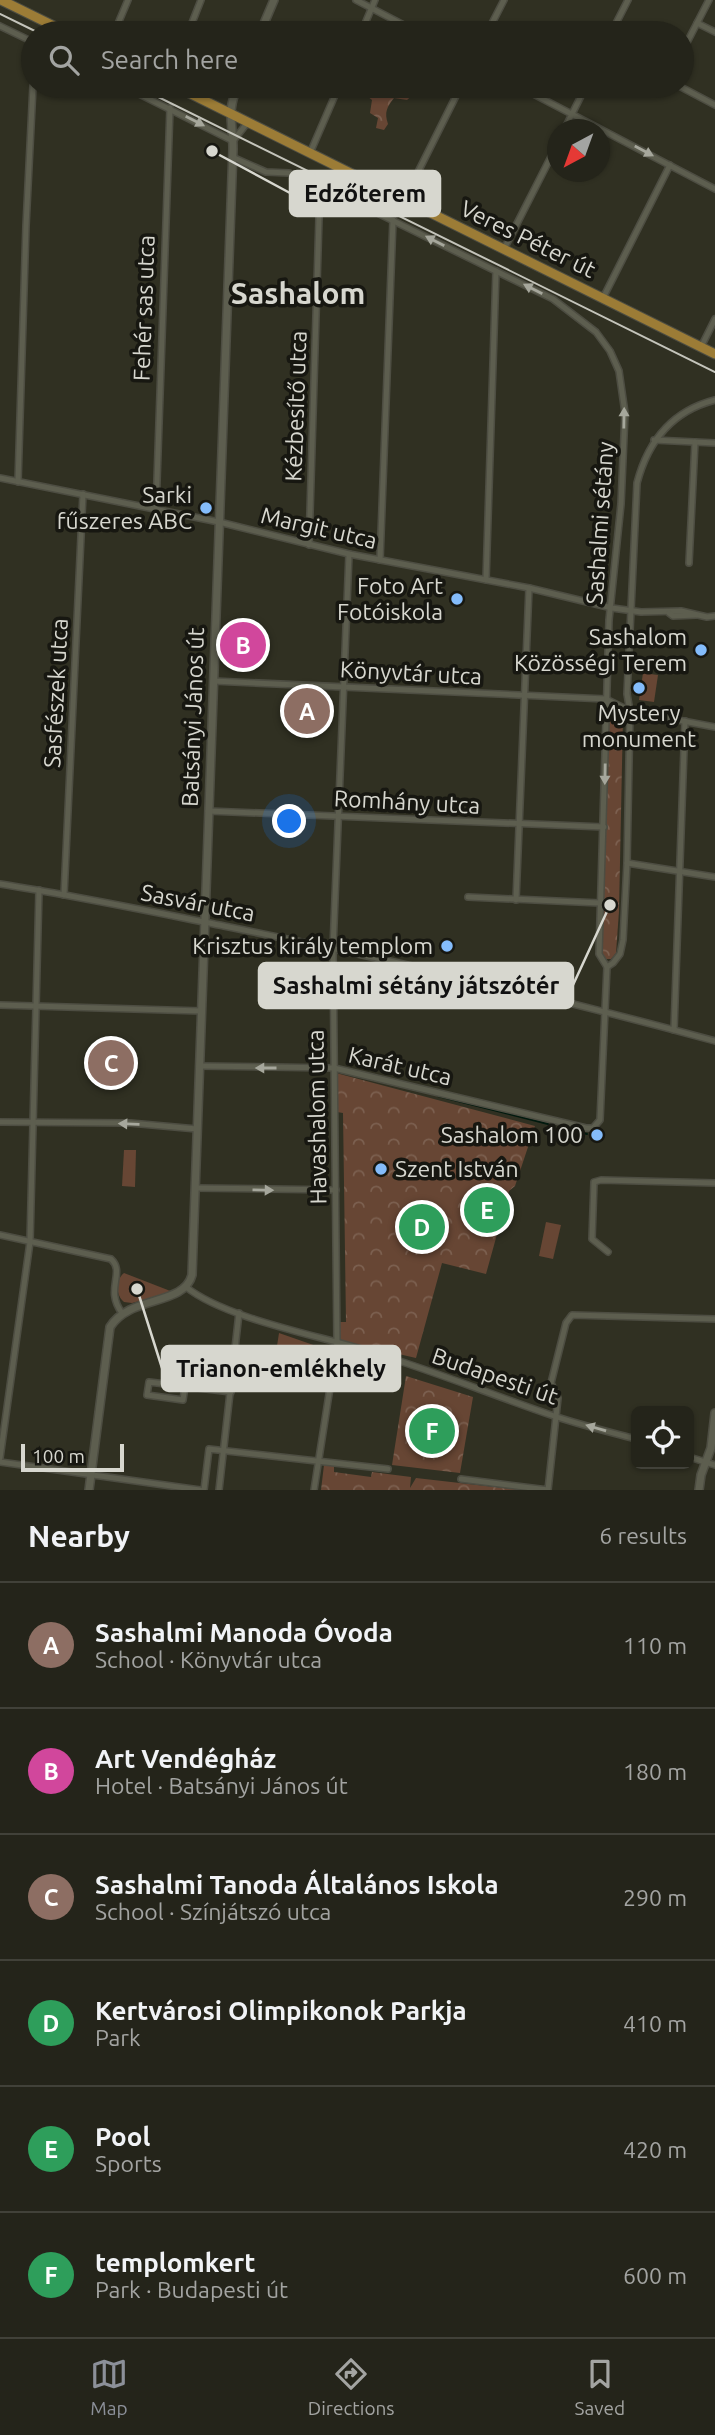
<!DOCTYPE html>
<html lang="en">
<head>
<meta charset="utf-8">
<style>
	body { margin:0; font-family:Ubuntu,sans-serif; background:#2c2c23; color:#f1f3f6 }
	.controls { position:absolute; right:21px; bottom:21px; display:grid; overflow:hidden; border-radius:10px; box-shadow:0 2px 5px #0004 }
	.controls button { width:63px; height:63px; display:grid; place-items:center; padding:0; border:0; border-bottom:2px solid #414139; background:#24241a; color:#f1f3f6; font:35px sans-serif }
	.compass { position:absolute; left:547px; top:119px; width:63px; height:63px; border-radius:50%; background:#24241a; box-shadow:0 2px 5px #0004; rotate:221deg }
	.scale { position:absolute; left:21px; bottom:18px; width:103px; box-sizing:border-box; padding-left:7px; border:4px solid #d7d7cf; border-top:0; font-size:19px; line-height:24px; white-space:nowrap; color:#d7d7cf; -webkit-text-stroke:5px #171711; paint-order:stroke }
	.you { position:absolute; left:290px; top:822px; width:24px; height:24px; margin:-18px; border:5px solid #fff; border-radius:50%; background:#1a73e8; box-shadow:0 0 0 10px #1a73e833 }
	.badge { display:grid; place-items:center; width:46px; height:46px; border-radius:50%; background:#8c9099; color:#fff; font-size:23px; font-weight:700 }
	.pin { position:absolute; translate:-50% -50%; border:4px solid #fff; box-shadow:0 2px 7px #0006 }
	.list { margin:0; padding:0; list-style:none }
	h2 { display:flex; justify-content:space-between; align-items:center; height:91px; margin:0; padding:0 28px; font-size:30px }
	h2 small { font-size:23px; font-weight:400; color:#a3a4a2 }
	.list li { display:grid; grid-template-columns:46px 1fr auto; gap:21px; align-items:center; box-sizing:border-box; height:126px; padding:0 28px; border-top:2px solid #414139 }
	.list b { display:block; font-size:26px; white-space:nowrap }
	.list p { margin:0; font-size:23px; white-space:nowrap; color:#a3a4a2 }
	.list em { font-size:23px; font-style:normal; color:#a3a4a2 }
	.icon { flex:none; width:38px; height:38px; fill:none; stroke:currentColor; stroke-width:2; stroke-linecap:round; stroke-linejoin:round }
	.map { position:relative; flex:none; width:715px; height:1490px; overflow:hidden }
	.search { position:absolute; background:#24241a; box-shadow:0 2px 5px #0004; left:21px; right:21px; top:21px; height:77px; display:flex; align-items:center; gap:18px; box-sizing:border-box; padding:0 24px; border-radius:38px; color:#a3a4a2; font-size:26px }
	.sheet { height:847px; background:#24241a }
	nav { display:flex; justify-content:space-around; align-items:center; box-sizing:border-box; height:98px; border-top:2px solid #414139; background:#24241a; font-size:19px; color:#a3a4a2 }
	nav a { display:grid; justify-items:center; gap:4px }
	nav .on { color:#8c9099 }
	.map>svg:first-child { display:block }
	.green { fill:#674634 }
	.forest { fill:url(#forest-crowns) }
	.lines { fill:none; stroke-linecap:round; stroke-linejoin:round }
	.stream { stroke:#00190e; stroke-width:2 }
	.minor-casing { stroke:#4d4d42; stroke-width:8 }
	.tertiary-casing { stroke:#4d4d42; stroke-width:10 }
	.primary-casing { stroke:#4d4d42; stroke-width:11 }
	.minor { stroke:#5d5e4f; stroke-width:5 }
	.tertiary { stroke:#5d5e4f; stroke-width:7 }
	.primary { stroke:#9c7c36; stroke-width:9 }
	.tram { stroke:#c4c4bb; stroke-width:2 }
	.oneway { fill:#a6a79c }
	.poi-dot { fill:#84bcfb; stroke:#171711; stroke-width:2.5 }
	.labels { text-anchor:middle; stroke-width:7; stroke-linejoin:round; paint-order:stroke }
	.street-label { font-size:23px; fill:#d7d7cf; stroke:#171711 }
	.poi-label { font-size:23px; fill:#d7d7cf; stroke:#171711; text-anchor:end }
	.district-label { font-size:30px; font-weight:bold; fill:#d7d7cf; stroke:#171711 }
	.leader { fill:none; stroke:#d7d7cf; stroke-width:2.5 }
	.callout-dot { fill:#d7d7cf; stroke:#171711; stroke-width:2.5 }
	.callout { fill:#d7d7cf; stroke:#d7d7cf; stroke-width:2.5 }
	.callout-label { font-size:24px; text-anchor:middle; font-weight:bold; fill:#111 }
</style>
</head>
<body>
<div class="map">
<svg width="715" height="1490" viewBox="0 0 715 1490">
	<defs>
		<pattern id="forest-crowns" width="20" height="18" patternUnits="userSpaceOnUse" patternTransform="scale(1.75)"><rect width="20" height="18" fill="#674634"/><path d="M2 6a3 3 0 1 1 6 0M12 15a3 3 0 1 1 6 0" fill="none" stroke="#7c6050"/></pattern>
	</defs>
	<rect width="100%" height="100%" fill="#303022"/>
	<g class="green">
		<polygon points="643,673 658,675 654,702 639,700"/>
		<polygon points="124,1150 136,1150 135,1187 122,1186"/>
		<polygon points="546,1222 561,1225 553,1259 539,1256"/>
		<path d="M124,1273l49,19 -41,11 -8,-1c-9,-7 -8,-23 0,-29z"/>
		<polygon points="279,1333 322,1348 329,1357 326,1379 274,1365"/>
	</g>
	<g class="forest">
		<path d="M388,86h27v7l-8,7 -13,-2c-7,9 -10,14 -6,26l-4,6 -8,-2 2,-10 -8,-5 2,-13 -5,-4 4,-6 12,3z"/>
		<polygon points="609,710 623,715 619,911 616,953 611,959 604,959 601,953"/>
		<polygon points="336,1073 535,1126 515,1186 509,1191 486,1274 442,1263 416,1358 338,1340 338,1322 346,1322 343,1113 337,1112"/>
		<polygon points="406,1376 473,1397 460,1473 392,1465"/>
		<polygon points="324,1465 334,1466 334,1472 371,1477 372,1472 411,1477 410,1488 416,1478 522,1490 321,1490"/>
	</g>
	<g class="lines">
		<g class="stream">
			<polyline points="438,1096 548,1124"/>
			<polyline points="559,1127 587,1134"/>
		</g>
		<g class="minor-casing">
			<g id="minor">
				<polyline points="356,0 419,33"/>
				<polyline points="697,23 715,32"/>
				<polyline points="0,26 33,42"/>
				<polyline points="114,33 128,0"/>
				<polyline points="188,33 201,0"/>
				<polyline points="361,33 375,0"/>
				<polyline points="487,33 504,0"/>
				<polyline points="611,33 628,0"/>
				<polyline points="682,52 709,0"/>
				<polyline points="123,86 233,141 248,122"/>
				<polyline points="518,86 715,189"/>
				<polyline points="679,86 715,105"/>
				<polyline points="564,130 586,86"/>
				<polyline points="310,153 339,86"/>
				<polyline points="404,200 461,86"/>
				<polyline points="504,249 558,143"/>
				<polyline points="603,298 670,165"/>
				<polyline points="701,347 715,319"/>
				<polyline points="654,440 715,443"/>
				<polyline points="0,478 219,522 349,554 529,588 612,608 641,612 681,611 707,617 715,616"/>
				<polyline points="18,482 26,226 33,86"/>
				<polyline points="156,509 170,108"/>
				<polyline points="309,545 320,185"/>
				<polyline points="380,560 393,220"/>
				<polyline points="689,563 695,442"/>
				<polyline points="486,580 496,271"/>
				<polyline points="669,613 673,616 696,615"/>
				<polyline points="213,681 606,699 630,711 715,727"/>
				<polyline points="208,811 604,827"/>
				<polyline points="627,863 715,877"/>
				<path d="M0,884c77,12 153,28 229,43 164,33 325,70 486,114"/>
				<polyline points="64,895 83,494"/>
				<polyline points="468,897 600,903"/>
				<polyline points="516,900 529,588"/>
				<path d="M607,967l6,-4 7,-9 3,-14 4,-77 3,-152 -3,-17 10,-211c11,-42 35,-72 78,-83"/>
				<polyline points="0,1005 201,1011"/>
				<polyline points="674,1030 685,721"/>
				<polyline points="199,1066 334,1068 586,1128 593,1128 600,1120 607,967 599,954 609,620 621,504 625,413 619,371 610,351 596,332 553,299 320,185 289,173 266,172 232,157"/>
				<polyline points="0,1122 130,1123 197,1129"/>
				<polyline points="195,1188 336,1190"/>
				<path d="M0,1235l111,24c15,14 -7,30 11,54"/>
				<polyline points="608,1252 592,1239 594,1182 601,1180 715,1183"/>
				<path d="M186,1287c36,29 119,46 165,59 69,19 135,47 203,70 27,9 55,16 82,23"/>
				<polyline points="185,1386 183,1400 147,1395 149,1382 231,1392"/>
				<polyline points="689,1457 715,1465"/>
				<polyline points="0,1458 30,1242 39,890"/>
				<polyline points="0,1462 200,1490"/>
				<polyline points="461,1479 548,1490 558,1398 551,1383 566,1323 572,1315 715,1319"/>
				<polyline points="204,1490 209,1449 388,1469"/>
				<polyline points="219,1490 239,1313"/>
				<polyline points="314,1490 337,1343 333,948 349,554"/>
			</g>
		</g>
		<g class="tertiary-casing">
			<g id="tertiary">
				<polyline points="260,33 274,0"/>
				<path d="M89,1490l21,-163c20,-32 74,-21 82,-52l41,-1126c0,-27 -7,-37 5,-63"/>
				<polyline points="699,1490 701,1475 711,1448 715,1413"/>
			</g>
		</g>
		<g class="primary-casing">
			<g id="primary">
				<polyline points="1,0 68,33"/>
				<polyline points="175,86 715,354"/>
			</g>
		</g>
		<use href="#minor" class="minor"/>
		<use href="#tertiary" class="tertiary"/>
		<use href="#primary" class="primary"/>
		<g class="tram">
			<polyline points="0,14 39,33"/>
			<polyline points="136,86 715,372"/>
		</g>
	</g>
	<defs><path id="oneway-solid" d="M-6-.8H1V-3.2L6.5 0L1 3.2V.8H-6Z" transform="scale(1.75)"/></defs>
	<g class="oneway">
		<use href="#oneway-solid" transform="translate(195 121) rotate(27)"/>
		<use href="#oneway-solid" transform="translate(644 151) rotate(28)"/>
		<use href="#oneway-solid" transform="translate(435 241) rotate(-153)"/>
		<use href="#oneway-solid" transform="translate(533 289) rotate(-153)"/>
		<use href="#oneway-solid" transform="translate(624 418) rotate(-89)"/>
		<use href="#oneway-solid" transform="translate(605 774) rotate(91)"/>
		<use href="#oneway-solid" transform="translate(266 1068) rotate(-180)"/>
		<use href="#oneway-solid" transform="translate(129 1124) rotate(-178)"/>
		<use href="#oneway-solid" transform="translate(263 1190) rotate(1)"/>
		<use href="#oneway-solid" transform="translate(596 1428) rotate(-164)"/>
	</g>
	<g class="poi-dot">
		<circle cx="206" cy="508" r="7"/>
		<circle cx="457" cy="599" r="7"/>
		<circle cx="701" cy="650" r="7"/>
		<circle cx="639" cy="688" r="7"/>
		<circle cx="447" cy="946" r="7"/>
		<circle cx="597" cy="1135" r="7"/>
		<circle cx="381" cy="1169" r="7"/>
	</g>
	<g class="labels">
		<g class="street-label">
			<text transform="translate(528 239) rotate(26)" y="8">Veres Péter út</text>
			<text transform="translate(144 308) rotate(-88)" y="8">Fehér sas utca</text>
			<text transform="translate(296 406) rotate(-88)" y="8">Kézbesítő utca</text>
			<text transform="translate(600 523) rotate(-86)" y="8">Sashalmi sétány</text>
			<text transform="translate(319 528) rotate(13)" y="8">Margit utca</text>
			<text transform="translate(411 673) rotate(3)" y="8">Könyvtár utca</text>
			<text transform="translate(56 693) rotate(-87)" y="8">Sasfészek utca</text>
			<text transform="translate(193 717) rotate(-88)" y="8">Batsányi János út</text>
			<text transform="translate(407 802) rotate(3)" y="8">Romhány utca</text>
			<text transform="translate(198 903) rotate(11)" y="8">Sasvár utca</text>
			<text transform="translate(400 1066) rotate(13)" y="8">Karát utca</text>
			<text transform="translate(317 1117) rotate(-91)" y="8">Havashalom utca</text>
			<text transform="translate(495 1376) rotate(19)" y="8">Budapesti út</text>
		</g>
		<g class="poi-label">
			<text x="192" y="503">Sarki<tspan x="192" dy="26">fűszeres ABC</tspan></text>
			<text x="443" y="594">Foto Art<tspan x="443" dy="26">Fotóiskola</tspan></text>
			<text x="687" y="645">Sashalom<tspan x="687" dy="26">Közösségi Terem</tspan></text>
			<text x="639" y="721" text-anchor="middle">Mystery<tspan x="639" dy="26">monument</tspan></text>
			<text x="433" y="954">Krisztus király templom</text>
			<text x="583" y="1143">Sashalom 100</text>
			<text x="395" y="1177" text-anchor="start">Szent István</text>
		</g>
		<g class="district-label">
			<text x="298" y="304">Sashalom</text>
		</g>
	</g>
	<path class="leader" d="M212 151L290 193M610 905L573 985M137 1289L162 1368"/>
	<g class="callout-dot">
		<circle cx="212" cy="151" r="7"/>
		<circle cx="610" cy="905" r="7"/>
		<circle cx="137" cy="1289" r="7"/>
	</g>
	<g class="callout">
		<rect x="290" y="171" width="150" height="45" rx="7"/>
		<rect x="259" y="963" width="314" height="45" rx="7"/>
		<rect x="162" y="1346" width="238" height="45" rx="7"/>
	</g>
	<g class="callout-label">
		<text x="365" y="202">Edzőterem</text>
		<text x="416" y="994">Sashalmi sétány játszótér</text>
		<text x="281" y="1377">Trianon-emlékhely</text>
	</g>
</svg>
<div class="controls">
<button><svg class="icon" aria-label="locate" viewBox="0 0 24 24"><circle cx="12" cy="12" r="6"/><path d="M12 2v4M12 18v4M2 12h4M18 12h4"/></svg></button>
</div>
<svg class="compass" viewBox="-18 -18 36 36"><path d="M0-13l5 13h-10z" fill="#e53935"/><path d="M0 13l5-13h-10z" fill="#a3a4a2"/></svg>
<div class="scale">100 m</div>
<div class="you"></div>
<div class="pin badge" style="left:307px;top:711px;background:#8d6e63">A</div>
<div class="pin badge" style="left:243px;top:645px;background:#d1479c">B</div>
<div class="pin badge" style="left:111px;top:1063px;background:#8d6e63">C</div>
<div class="pin badge" style="left:422px;top:1227px;background:#2e9e5b">D</div>
<div class="pin badge" style="left:487px;top:1210px;background:#2e9e5b">E</div>
<div class="pin badge" style="left:432px;top:1431px;background:#2e9e5b">F</div>
<div class="search"><svg class="icon" aria-label="search" viewBox="0 0 24 24"><circle cx="10" cy="10" r="6"/><path d="M15 15l6 6"/></svg>Search here</div>
</div>
<section class="sheet">
<h2>Nearby<small>6 results</small></h2>
<ul class="list">
<li><span class="badge" style="background:#8d6e63">A</span><div><b>Sashalmi Manoda Óvoda</b><p>School · Könyvtár utca</p></div><em>110 m</em></li>
<li><span class="badge" style="background:#d1479c">B</span><div><b>Art Vendégház</b><p>Hotel · Batsányi János út</p></div><em>180 m</em></li>
<li><span class="badge" style="background:#8d6e63">C</span><div><b>Sashalmi Tanoda Általános Iskola</b><p>School · Színjátszó utca</p></div><em>290 m</em></li>
<li><span class="badge" style="background:#2e9e5b">D</span><div><b>Kertvárosi Olimpikonok Parkja</b><p>Park</p></div><em>410 m</em></li>
<li><span class="badge" style="background:#2e9e5b">E</span><div><b>Pool</b><p>Sports</p></div><em>420 m</em></li>
<li><span class="badge" style="background:#2e9e5b">F</span><div><b>templomkert</b><p>Park · Budapesti út</p></div><em>600 m</em></li>
</ul>
</section>
<nav>
<a class="on"><svg class="icon" aria-label="map" viewBox="0 0 24 24"><path d="M3 6l6-2 6 2 6-2v14l-6 2-6-2-6 2zM9 4v14M15 6v14"/></svg>Map</a>
<a><svg class="icon" aria-label="directions" viewBox="0 0 24 24"><path d="M12 3l9 9-9 9-9-9zM9 14v-3h6M13 9l2 2-2 2"/></svg>Directions</a>
<a><svg class="icon" aria-label="saved" viewBox="0 0 24 24"><path d="M7 4h10v16l-5-4-5 4z"/></svg>Saved</a>
</nav>
</body>
</html>
